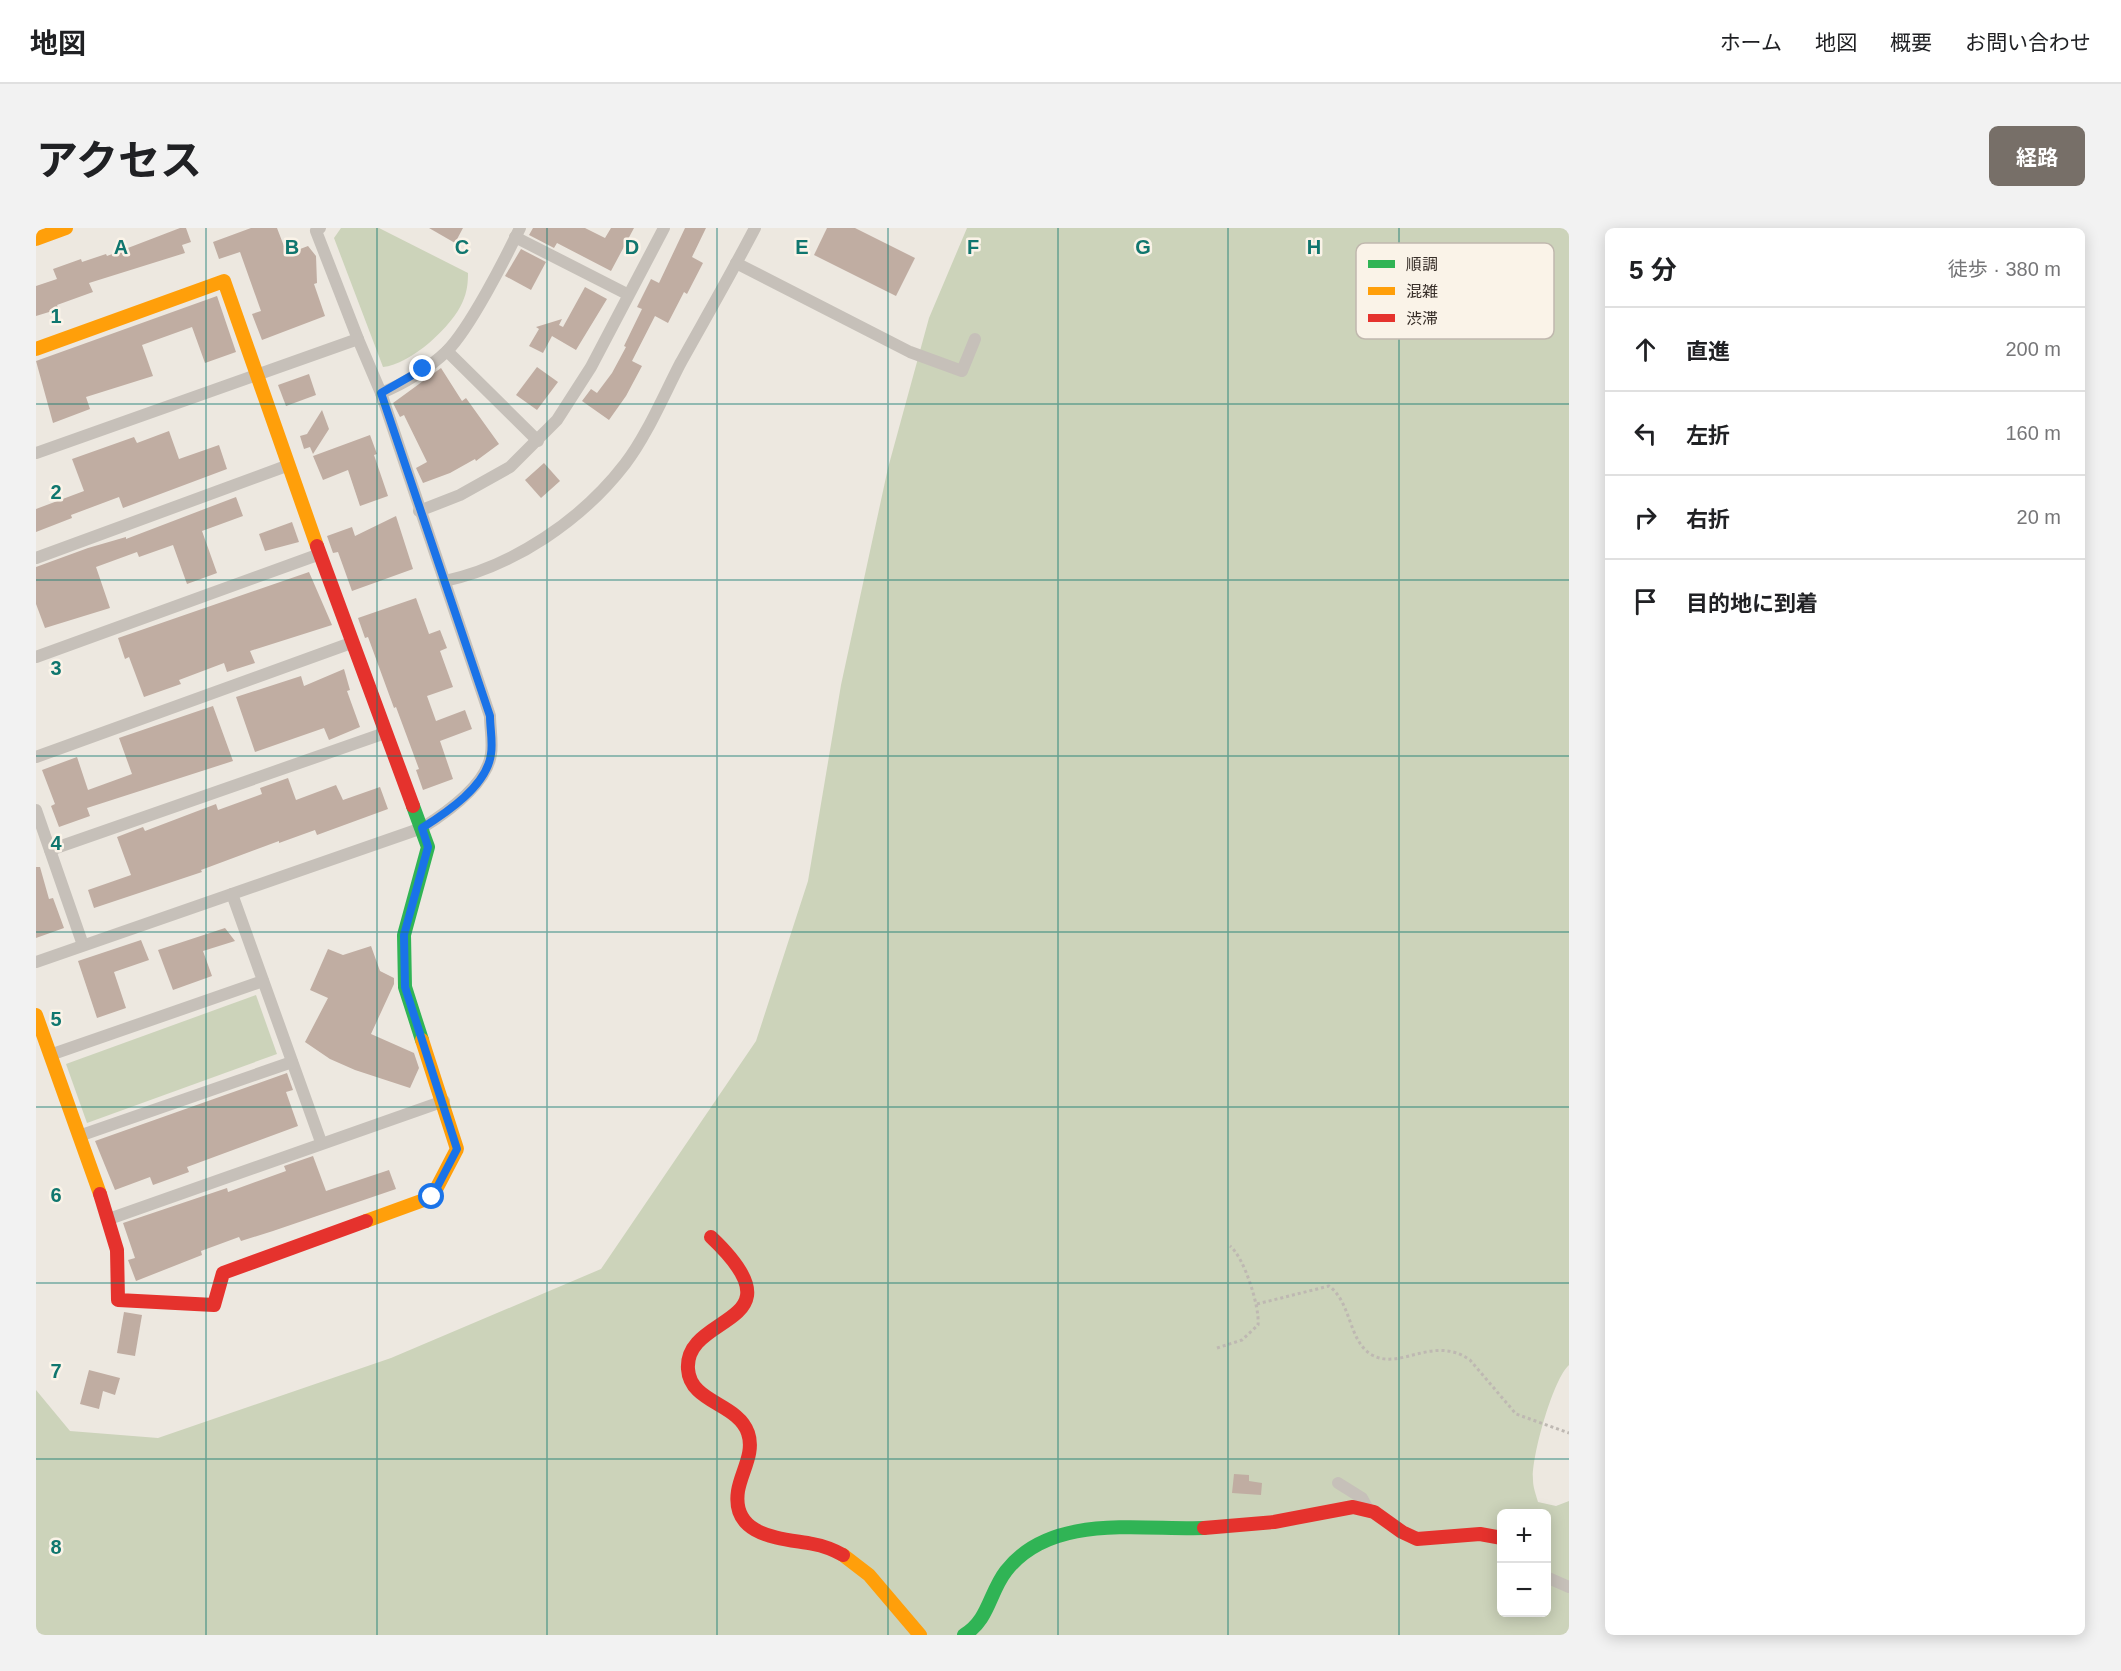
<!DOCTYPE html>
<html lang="ja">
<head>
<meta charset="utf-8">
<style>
	body { margin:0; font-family:Helvetica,"Noto Sans JP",sans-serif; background:#f2f2f2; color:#202124 }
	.controls { position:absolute; right:18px; bottom:18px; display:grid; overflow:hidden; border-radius:9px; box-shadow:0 3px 15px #0003 }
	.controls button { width:54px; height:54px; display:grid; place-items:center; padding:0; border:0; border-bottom:2px solid #e0e0e0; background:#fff; color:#202124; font:30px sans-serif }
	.stop { position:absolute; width:18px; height:18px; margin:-14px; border:4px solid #1a73e8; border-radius:50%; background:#fff }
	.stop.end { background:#1a73e8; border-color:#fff; box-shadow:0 2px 6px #0008 }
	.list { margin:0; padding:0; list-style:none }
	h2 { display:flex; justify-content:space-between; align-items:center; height:78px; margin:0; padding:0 24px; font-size:26px }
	h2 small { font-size:20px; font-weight:400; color:#757577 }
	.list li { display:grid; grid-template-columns:39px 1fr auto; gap:18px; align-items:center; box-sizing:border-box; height:84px; padding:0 24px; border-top:2px solid #e0e0e0 }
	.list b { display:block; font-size:22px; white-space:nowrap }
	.list em { font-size:20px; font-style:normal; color:#757577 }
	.icon { flex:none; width:33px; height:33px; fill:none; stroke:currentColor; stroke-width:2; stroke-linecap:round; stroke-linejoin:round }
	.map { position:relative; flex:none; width:1533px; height:1407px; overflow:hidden; border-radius:9px }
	header { display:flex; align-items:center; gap:36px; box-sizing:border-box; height:84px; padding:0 30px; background:#fff; border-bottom:2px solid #e0e0e0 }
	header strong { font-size:28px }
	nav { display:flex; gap:33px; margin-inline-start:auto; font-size:21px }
	.intro { display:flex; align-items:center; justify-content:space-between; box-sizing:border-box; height:144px; padding:0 36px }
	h1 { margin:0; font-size:42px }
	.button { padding:15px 27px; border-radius:9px; background:#776f68; color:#fff; font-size:21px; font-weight:700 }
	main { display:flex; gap:36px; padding:0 36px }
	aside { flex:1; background:#fff; border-radius:9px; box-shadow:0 3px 15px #0003 }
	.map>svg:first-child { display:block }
	.green { fill:#ccd3ba; fill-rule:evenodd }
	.building { fill:#c0ada2 }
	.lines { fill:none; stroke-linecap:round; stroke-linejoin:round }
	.path { stroke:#beb8b2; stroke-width:3; stroke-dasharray:3 3; stroke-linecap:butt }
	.street { stroke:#c6c0b9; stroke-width:12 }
	.fast { stroke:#30b455; stroke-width:14 }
	.slow { stroke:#ff9f0a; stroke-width:14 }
	.jam { stroke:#e5322d; stroke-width:14 }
	.route { stroke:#1a73e8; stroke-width:8 }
	.grid { fill:none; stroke:#0f766e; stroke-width:1.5; stroke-opacity:0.55 }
	.key { fill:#faf3e8; stroke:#c0b8ae; stroke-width:1.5 }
	.key-label { font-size:16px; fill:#372e28 }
	.grid-label { font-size:20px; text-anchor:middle; font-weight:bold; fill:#0f766e; stroke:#faf3e8; stroke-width:5; stroke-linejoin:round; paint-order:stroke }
</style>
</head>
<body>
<header>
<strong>地図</strong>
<nav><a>ホーム</a><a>地図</a><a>概要</a><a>お問い合わせ</a></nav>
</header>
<div class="intro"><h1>アクセス</h1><a class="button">経路</a></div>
<main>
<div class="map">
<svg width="1533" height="1407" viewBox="0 0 1533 1407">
	<rect width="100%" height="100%" fill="#ede8e0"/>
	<g class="green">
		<path d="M305,0h38l89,45c0,10 -1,19 -5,28 -10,25 -53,64 -80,66l-49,-129z"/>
		<path d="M931,0h602v1137c-16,14 -38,93 -36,115 0,7 3,15 5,22l18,4 13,-5v134h-1533v-245l34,41 88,7 233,-80 210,-89 155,-228 52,-160 33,-196 47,-217 41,-150zM1466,1286h44v98h-44z"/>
		<polygon points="220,767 241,826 51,895 30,836"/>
	</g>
	<g class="building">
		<polygon points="144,0 150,0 155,14 146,17 149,25 53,55 57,64 21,77 23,81 0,88 0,58 21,51 17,41 45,31 46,34 70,26 71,28"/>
		<polygon points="215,0 241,0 251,26 272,18 280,28 281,55 278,56 289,88 226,112 216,86 225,83 204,24 183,31 177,14"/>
		<polygon points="393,0 427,0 419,15"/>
		<polygon points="497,0 549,0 569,10 575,0 598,0 575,43 521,15 518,20 493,7"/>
		<polygon points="649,0 670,0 656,29 667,35 651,66 648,64 632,95 619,88 596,133 606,138 590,168 573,192 546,173 555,161 561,165 576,145 590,119 588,118 606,81 601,79 615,51 623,55"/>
		<polygon points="791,0 819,0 879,30 860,68 778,27"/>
		<polygon points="485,21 510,34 495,62 469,48"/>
		<polygon points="549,59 571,71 540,122 516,108 507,125 493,118 503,101 500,99 526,91 523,97 527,99"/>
		<polygon points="181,68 200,124 169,135 156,99 106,117 117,148 50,169 54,181 17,195 0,133"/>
		<polygon points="501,139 522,154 501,182 480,167"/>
		<polygon points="405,140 426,173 430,170 463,216 440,233 439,231 414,245 387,255 380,240 391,234 368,187 364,189 357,175"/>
		<polygon points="273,146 280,167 250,178 242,157"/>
		<polygon points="286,182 293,201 277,226 274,219 268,221 264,208 271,206"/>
		<polygon points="133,203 143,231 183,217 191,241 87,280 83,269 35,287 36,290 0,304 0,281 48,263 36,231 98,209 101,215"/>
		<polygon points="334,207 341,226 338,227 352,268 324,278 312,242 287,252 277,228"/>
		<polygon points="508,235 524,253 505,270 489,252"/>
		<polygon points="200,269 207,288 166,303 181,345 151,356 137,317 103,329 101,324 60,339 74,380 9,400 0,376 0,339 52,320 90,309 90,311"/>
		<polygon points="360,288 377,341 316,363 302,324 297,325 291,308 316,299 319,308"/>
		<polygon points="256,294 263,314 229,323 223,306"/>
		<polygon points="273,344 296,397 214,423 219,435 191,444 188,435 143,452 145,456 108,469 93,429 89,431 82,410"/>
		<polygon points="380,370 393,406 404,402 411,420 404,423 417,459 391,468 400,493 429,482 436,501 404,513 417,551 387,562 380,542 383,541 360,479 358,480 332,409 329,410 322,390"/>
		<polygon points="308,441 314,462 311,463 324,499 293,512 288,500 219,524 200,469 265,448 268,458"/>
		<polygon points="177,478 197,533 51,580 54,588 23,599 15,578 19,576 6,542 41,529 52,562 96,546 83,510"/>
		<polygon points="252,550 260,572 300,557 307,572 344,559 352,581 281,607 279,602 243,615 243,613 165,642 166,644 58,680 52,662 95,647 81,609 107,599 109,603 180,576 182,582 226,566 224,560"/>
		<polygon points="0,639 4,639 13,671 17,670 28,700 0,710"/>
		<polygon points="189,700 199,713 167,723 176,748 137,762 122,722"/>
		<polygon points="105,712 113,732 78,744 90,780 61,790 42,733"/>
		<polygon points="335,718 344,743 358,750 358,756 335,806 378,825 383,840 374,860 319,842 294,831 269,814 292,770 274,762 292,721 307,727"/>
		<polygon points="251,845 257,862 250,864 262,898 151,939 153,944 117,957 114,949 79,962 59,913"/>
		<polygon points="277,928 290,963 353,942 360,961 237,1003 205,1013 203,1009 165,1023 166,1027 100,1053 92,1032 99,1030 87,995 191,960 192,964 250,943 248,938"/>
		<polygon points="88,1084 106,1087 99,1128 81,1125"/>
		<polygon points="53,1142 84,1150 79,1167 67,1163 63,1181 44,1176"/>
		<polygon points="1198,1246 1213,1247 1213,1253 1226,1255 1225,1267 1196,1265"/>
	</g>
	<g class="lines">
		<g class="path">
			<path d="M1221,1076l72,-18c23,17 19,55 43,69 29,16 61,-21 98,5l46,54 53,19"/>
			<path d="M1181,1120l25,-8 16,-15c2,-18 -14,-68 -28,-79"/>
		</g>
		<g class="street">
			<polyline points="284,0 280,3 322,111"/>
			<polyline points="479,9 591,66"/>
			<polyline points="700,35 874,124 926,143 939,111"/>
			<polyline points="411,123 502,213"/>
			<path d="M345,165c23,-9 48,-25 66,-42 23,-23 58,-92 73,-123"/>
			<path d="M0,225l322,-114 23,54 109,323c0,12 3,26 1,38 -4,31 -45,59 -69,74l-386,134"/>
			<polyline points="383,283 424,267 474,239 521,192 555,139 628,0"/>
			<polyline points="0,330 253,237"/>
			<path d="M409,353c69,-15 137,-61 180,-117 21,-27 39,-69 55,-100 25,-45 51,-90 75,-136"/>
			<polyline points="0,429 284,326"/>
			<polyline points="0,529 315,415"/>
			<polyline points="0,582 47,717"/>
			<polyline points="14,622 349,505"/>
			<polyline points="196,666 285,914"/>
			<polyline points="14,827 227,753"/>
			<polyline points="43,908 256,834"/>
			<polyline points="73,991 408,873"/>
			<polyline points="1302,1255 1326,1270 1332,1281"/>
			<polyline points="1510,1349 1533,1359"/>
		</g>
		<g class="fast">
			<polyline points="377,578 392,619 368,707 369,759 386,812"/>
			<path d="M928,1407c25,-15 25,-42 42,-64 45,-58 133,-41 198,-43"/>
		</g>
		<g class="slow">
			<polyline points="0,11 30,0"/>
			<polyline points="0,121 188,53 281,318"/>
			<polyline points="0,787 64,966"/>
			<polyline points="330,993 396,969 421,921 386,812"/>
			<polyline points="807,1327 833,1347 884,1407"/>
		</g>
		<g class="jam">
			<polyline points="281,318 377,578"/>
			<polyline points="64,966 81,1022 82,1072 178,1077 187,1045 330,993"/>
			<path d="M675,1009c95,90 -27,75 -23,132 2,34 50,34 60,64 7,20 -7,39 -10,58 -7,47 45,47 75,53 11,2 21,6 30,11"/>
			<polyline points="1168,1300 1238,1294 1317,1279 1338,1284 1366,1304 1381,1311 1444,1306 1466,1310"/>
		</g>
	</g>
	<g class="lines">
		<path class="route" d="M387,141l-42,24 109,323c0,12 3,26 1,38 -4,32 -45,59 -69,74l6,19 -24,88 1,52 52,162 -25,48"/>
	</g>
	<path class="grid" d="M170,0v1407M341,0v1407M511,0v1407M681,0v1407M852,0v1407M1022,0v1407M1192,0v1407M1363,0v1407M0,176h1533M0,352h1533M0,528h1533M0,704h1533M0,879h1533M0,1055h1533M0,1231h1533"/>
	<rect x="1320" y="15" width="198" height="96" rx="9" class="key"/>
	<rect x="1332" y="32" width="27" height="8" fill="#30b455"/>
	<rect x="1332" y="59" width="27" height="8" fill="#ff9f0a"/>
	<rect x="1332" y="86" width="27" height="8" fill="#e5322d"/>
	<g class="key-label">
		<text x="1370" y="42">順調</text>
		<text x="1370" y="69">混雑</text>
		<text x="1370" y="96">渋滞</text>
	</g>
	<g class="grid-label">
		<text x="85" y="26">A</text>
		<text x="256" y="26">B</text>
		<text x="426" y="26">C</text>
		<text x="596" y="26">D</text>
		<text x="766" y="26">E</text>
		<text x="937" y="26">F</text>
		<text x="1107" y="26">G</text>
		<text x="1278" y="26">H</text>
		<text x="20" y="95">1</text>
		<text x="20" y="271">2</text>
		<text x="20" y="447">3</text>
		<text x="20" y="622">4</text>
		<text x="20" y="798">5</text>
		<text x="20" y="974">6</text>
		<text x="20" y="1150">7</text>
		<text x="20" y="1326">8</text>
	</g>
</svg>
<div class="controls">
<button>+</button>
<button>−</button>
</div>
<div class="stop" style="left:396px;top:969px"></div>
<div class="stop end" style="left:387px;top:141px"></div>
</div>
<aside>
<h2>5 分<small>徒歩 · 380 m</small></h2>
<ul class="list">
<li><svg class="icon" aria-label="ahead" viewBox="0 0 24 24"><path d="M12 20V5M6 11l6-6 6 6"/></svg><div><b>直進</b></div><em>200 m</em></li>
<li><svg class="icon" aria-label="left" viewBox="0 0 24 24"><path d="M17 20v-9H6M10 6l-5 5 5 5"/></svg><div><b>左折</b></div><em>160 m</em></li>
<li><svg class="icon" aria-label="right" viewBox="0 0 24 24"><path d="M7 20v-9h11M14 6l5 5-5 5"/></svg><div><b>右折</b></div><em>20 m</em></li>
<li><svg class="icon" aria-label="arrive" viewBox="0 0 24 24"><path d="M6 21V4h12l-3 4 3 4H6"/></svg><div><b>目的地に到着</b></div></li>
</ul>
</aside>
</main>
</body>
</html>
